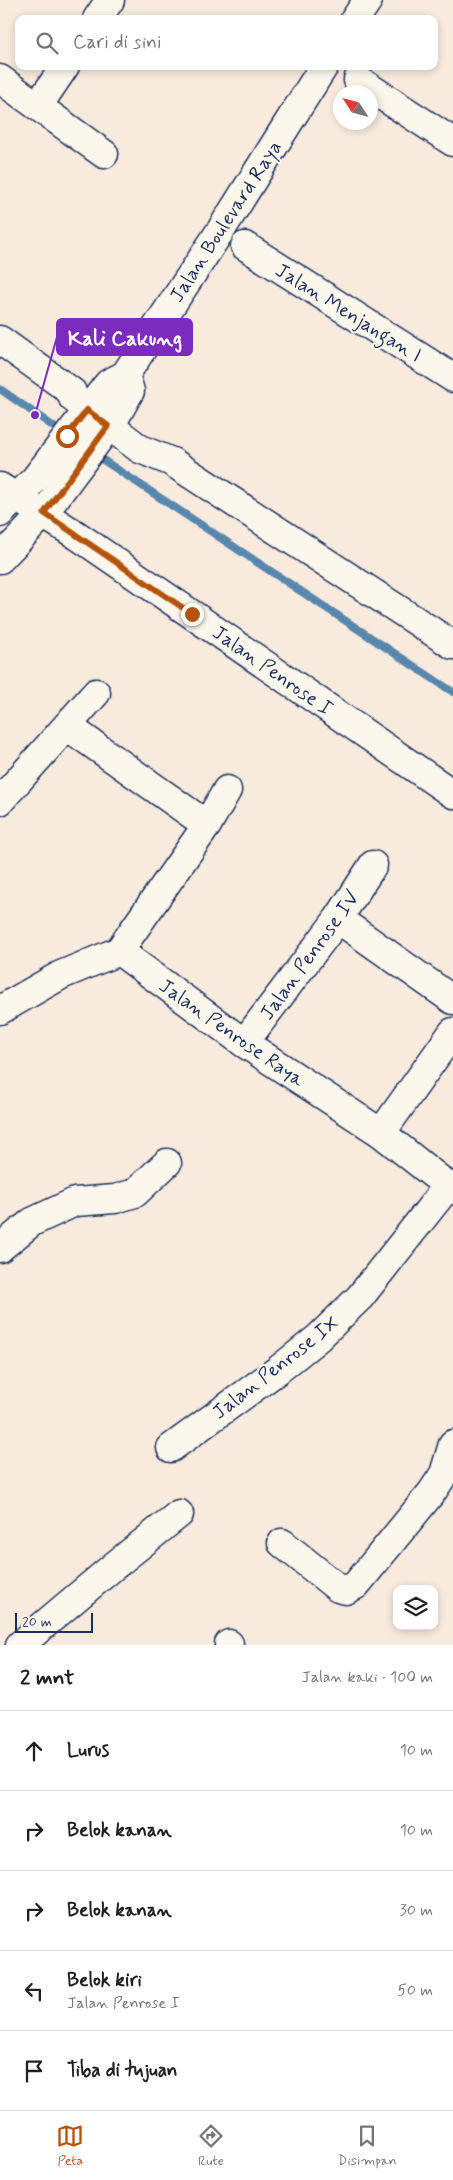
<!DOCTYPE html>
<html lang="id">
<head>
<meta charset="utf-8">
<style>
	body { margin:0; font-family:Mynerve,sans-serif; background:#f6f6f6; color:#202124 }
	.controls { position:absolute; right:15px; bottom:15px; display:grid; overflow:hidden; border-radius:10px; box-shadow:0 2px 8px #0003 }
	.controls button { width:45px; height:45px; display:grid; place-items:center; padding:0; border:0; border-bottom:1px solid #e0e0e0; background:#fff; color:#202124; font:25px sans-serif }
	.compass { position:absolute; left:333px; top:85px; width:45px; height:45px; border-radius:50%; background:#fff; box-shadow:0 2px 8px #0003; rotate:306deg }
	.scale { position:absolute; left:15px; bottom:12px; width:78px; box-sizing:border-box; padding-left:5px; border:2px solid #1b2f5e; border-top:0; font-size:14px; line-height:18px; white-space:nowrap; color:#1b2f5e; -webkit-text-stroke:4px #fbf7ec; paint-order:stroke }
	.stop { position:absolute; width:15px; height:15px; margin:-11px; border:4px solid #b45309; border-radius:50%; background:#fff }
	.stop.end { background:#b45309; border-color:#fff; box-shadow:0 1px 5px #0008 }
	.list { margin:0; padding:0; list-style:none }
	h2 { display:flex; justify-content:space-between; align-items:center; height:65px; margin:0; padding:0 20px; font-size:21px }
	h2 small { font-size:16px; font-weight:400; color:#757577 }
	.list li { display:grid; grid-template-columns:32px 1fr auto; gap:15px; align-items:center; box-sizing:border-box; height:80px; padding:0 20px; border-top:1px solid #e0e0e0 }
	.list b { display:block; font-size:19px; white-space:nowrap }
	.list p { margin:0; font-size:16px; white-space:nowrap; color:#757577 }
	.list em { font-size:16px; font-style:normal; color:#757577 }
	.icon { flex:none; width:28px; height:28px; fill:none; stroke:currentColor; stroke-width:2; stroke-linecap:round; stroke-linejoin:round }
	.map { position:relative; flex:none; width:453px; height:1645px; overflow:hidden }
	.search { position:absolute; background:#fff; box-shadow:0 2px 8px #0003; left:15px; right:15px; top:15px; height:55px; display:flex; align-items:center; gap:12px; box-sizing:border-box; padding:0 18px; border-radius:10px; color:#757577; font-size:19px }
	.sheet { height:465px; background:#fff }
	nav { display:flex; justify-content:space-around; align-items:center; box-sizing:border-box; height:70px; border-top:1px solid #e0e0e0; background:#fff; font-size:14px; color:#757577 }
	nav a { display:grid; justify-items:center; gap:2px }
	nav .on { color:#b45309 }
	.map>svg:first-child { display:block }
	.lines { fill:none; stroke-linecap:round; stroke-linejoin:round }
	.stream { stroke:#5887ad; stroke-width:8 }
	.minor-casing { stroke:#1b2f5e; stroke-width:31 }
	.minor { stroke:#fbf7ec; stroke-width:28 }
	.route { stroke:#b45309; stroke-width:6 }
	.labels { text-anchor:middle; stroke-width:4; stroke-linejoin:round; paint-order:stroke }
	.street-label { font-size:20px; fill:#1b2f5e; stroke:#fbf7ec }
	.leader { fill:none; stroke:#7b2cbf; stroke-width:2 }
	.callout-dot { fill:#7b2cbf; stroke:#fbf7ec; stroke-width:2 }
	.callout { fill:#7b2cbf; stroke:#7b2cbf; stroke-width:2 }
	.callout-label { font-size:21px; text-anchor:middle; font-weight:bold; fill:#fff }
</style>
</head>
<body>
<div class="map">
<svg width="453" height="1645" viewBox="0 0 453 1645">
	<rect width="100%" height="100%" fill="#f8eadd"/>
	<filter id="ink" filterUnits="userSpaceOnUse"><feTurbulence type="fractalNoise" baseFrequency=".02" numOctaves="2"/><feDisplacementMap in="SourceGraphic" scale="10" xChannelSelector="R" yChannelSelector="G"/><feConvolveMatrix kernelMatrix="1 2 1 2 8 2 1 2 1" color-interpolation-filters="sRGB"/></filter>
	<g filter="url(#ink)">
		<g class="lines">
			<g class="stream">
				<polyline points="0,389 64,434"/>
				<polyline points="94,454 453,692"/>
			</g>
			<g class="minor-casing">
				<g id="minor">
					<polyline points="97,19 110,0"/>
					<polyline points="355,19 368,0"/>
					<polyline points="0,79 104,154"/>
					<polyline points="358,80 453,142"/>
					<polyline points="38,106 65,66"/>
					<polyline points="245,246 453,378"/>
					<polyline points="0,340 72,392 73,398 140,449 172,462 453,645"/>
					<polyline points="125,375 221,230 324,66"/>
					<polyline points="0,487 78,536 453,794"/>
					<polyline points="0,513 35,479 104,389 109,383 125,375"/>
					<polyline points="0,559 44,513 116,416 130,391 125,375"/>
					<polyline points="67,726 207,825"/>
					<polyline points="0,801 96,693"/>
					<polyline points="338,919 453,1000"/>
					<polyline points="119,951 207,825 227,790"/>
					<polyline points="0,1010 61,975 119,951 244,1043 381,1133 453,1190"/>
					<polyline points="244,1043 338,919 373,865"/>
					<polyline points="381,1133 453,1032"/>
					<polyline points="0,1248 32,1222 75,1202 115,1199 135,1193 167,1163"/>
					<polyline points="171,1448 278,1370 318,1338 360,1297 448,1186"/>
					<polyline points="282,1543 338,1588 346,1590 356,1585 432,1492 444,1474 453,1444"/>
					<polyline points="229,1644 229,1645"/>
					<polyline points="20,1645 114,1566 179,1514"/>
				</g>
			</g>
			<use href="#minor" class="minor"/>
		</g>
	</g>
	<g class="lines" filter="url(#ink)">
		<polyline class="route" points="67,436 87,410 108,426 44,513 192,614"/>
	</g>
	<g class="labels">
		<g class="street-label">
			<text transform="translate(225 221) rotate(-57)" y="7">Jalan Boulevard Raya</text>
			<text transform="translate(349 312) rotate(32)" y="7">Jalan Menjangan I</text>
			<text transform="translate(273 670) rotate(35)" y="7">Jalan Penrose I</text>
			<text transform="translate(309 955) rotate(-54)" y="7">Jalan Penrose IV</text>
			<text transform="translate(232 1032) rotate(35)" y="7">Jalan Penrose Raya</text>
			<text transform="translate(275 1367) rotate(-38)" y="7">Jalan Penrose IX</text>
		</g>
	</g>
	<path class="leader" d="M35 415L57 337"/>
	<circle class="callout-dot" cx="35" cy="415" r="5"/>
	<rect class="callout" x="57" y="319" width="135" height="36" rx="5"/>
	<g class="callout-label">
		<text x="125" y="345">Kali Cakung</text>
	</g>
</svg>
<div class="controls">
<button><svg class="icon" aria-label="layers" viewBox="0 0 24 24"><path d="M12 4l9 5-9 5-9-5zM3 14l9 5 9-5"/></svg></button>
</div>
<svg class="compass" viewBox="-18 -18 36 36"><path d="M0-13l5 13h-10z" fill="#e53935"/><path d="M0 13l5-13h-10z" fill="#757577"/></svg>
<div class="scale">20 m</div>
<div class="stop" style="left:67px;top:436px"></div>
<div class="stop end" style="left:192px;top:614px"></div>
<div class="search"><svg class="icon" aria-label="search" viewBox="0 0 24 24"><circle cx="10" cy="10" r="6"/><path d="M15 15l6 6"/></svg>Cari di sini</div>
</div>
<section class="sheet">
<h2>2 mnt<small>Jalan kaki · 100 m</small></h2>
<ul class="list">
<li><svg class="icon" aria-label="ahead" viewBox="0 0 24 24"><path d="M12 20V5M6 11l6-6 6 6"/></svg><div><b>Lurus</b></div><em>10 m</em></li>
<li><svg class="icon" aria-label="right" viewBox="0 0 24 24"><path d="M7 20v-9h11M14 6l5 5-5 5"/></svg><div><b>Belok kanan</b></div><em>10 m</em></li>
<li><svg class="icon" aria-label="right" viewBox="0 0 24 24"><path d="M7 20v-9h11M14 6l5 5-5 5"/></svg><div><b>Belok kanan</b></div><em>30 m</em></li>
<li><svg class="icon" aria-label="left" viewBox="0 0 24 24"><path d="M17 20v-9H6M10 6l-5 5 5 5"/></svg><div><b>Belok kiri</b><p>Jalan Penrose I</p></div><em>50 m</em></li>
<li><svg class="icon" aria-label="arrive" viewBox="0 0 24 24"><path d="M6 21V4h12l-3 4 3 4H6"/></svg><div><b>Tiba di tujuan</b></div></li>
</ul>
</section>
<nav>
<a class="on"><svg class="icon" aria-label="map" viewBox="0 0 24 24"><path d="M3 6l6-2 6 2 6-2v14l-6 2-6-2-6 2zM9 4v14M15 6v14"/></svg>Peta</a>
<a><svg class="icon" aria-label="directions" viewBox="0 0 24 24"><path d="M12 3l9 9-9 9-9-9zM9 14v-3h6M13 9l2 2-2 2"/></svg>Rute</a>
<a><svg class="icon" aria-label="saved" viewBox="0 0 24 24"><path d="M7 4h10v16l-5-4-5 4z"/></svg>Disimpan</a>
</nav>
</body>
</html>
